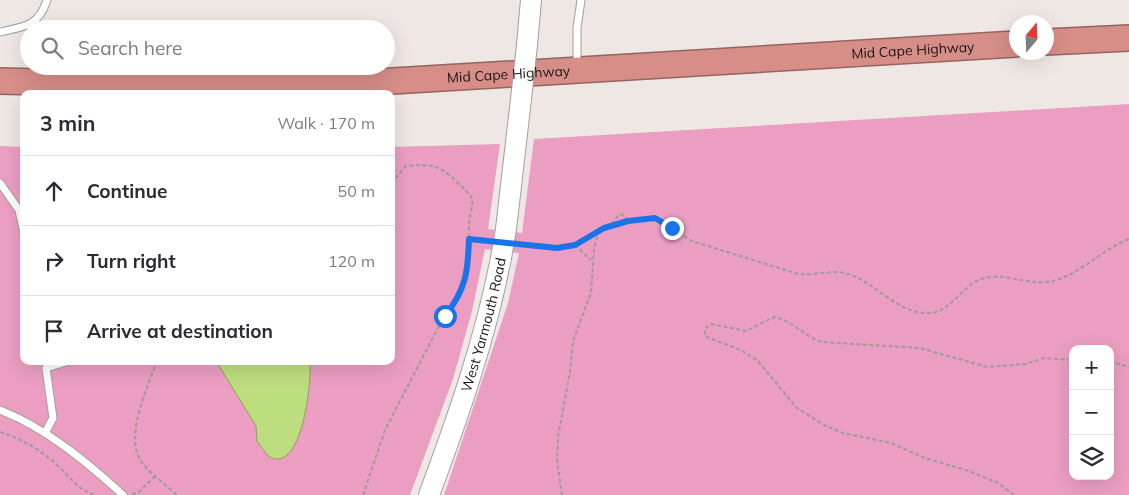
<!DOCTYPE html>
<html lang="en">
<head>
<meta charset="utf-8">
<style>
	body { margin:0; font-family:Mulish,sans-serif; background:#f2f2f3; color:#2b2b33 }
	.controls { position:absolute; right:15px; bottom:15px; display:grid; overflow:hidden; border-radius:10px; box-shadow:0 5px 20px #0002 }
	.controls button { width:45px; height:45px; display:grid; place-items:center; padding:0; border:0; border-bottom:1px solid #e1e1e2; background:#fff; color:#2b2b33; font:25px sans-serif }
	.compass { position:absolute; left:1009px; top:15px; width:45px; height:45px; border-radius:50%; background:#fff; box-shadow:0 5px 20px #0002; rotate:19deg }
	.stop { position:absolute; width:15px; height:15px; margin:-11px; border:4px solid #1a73e8; border-radius:50%; background:#fff }
	.stop.end { background:#1a73e8; border-color:#fff; box-shadow:0 1px 5px #0008 }
	.list { margin:0; padding:0; list-style:none }
	h2 { display:flex; justify-content:space-between; align-items:center; height:65px; margin:0; padding:0 20px; font-size:21px }
	h2 small { font-size:16px; font-weight:400; color:#7c7c81 }
	.list li { display:grid; grid-template-columns:32px 1fr auto; gap:15px; align-items:center; box-sizing:border-box; height:70px; padding:0 20px; border-top:1px solid #e1e1e2 }
	.list b { display:block; font-size:19px; white-space:nowrap }
	.list em { font-size:16px; font-style:normal; color:#7c7c81 }
	.icon { flex:none; width:28px; height:28px; fill:none; stroke:currentColor; stroke-width:2; stroke-linecap:round; stroke-linejoin:round }
	.map { position:relative; flex:none; width:1129px; height:495px; overflow:hidden }
	.search { position:absolute; background:#fff; box-shadow:0 5px 20px #0002; left:20px; top:20px; width:375px; height:55px; display:flex; align-items:center; gap:12px; box-sizing:border-box; padding:0 18px; border-radius:28px; color:#7c7c81; font-size:19px }
	.panel { position:absolute; background:#fff; box-shadow:0 5px 20px #0002; left:20px; top:90px; width:375px; height:275px; border-radius:10px }
	.map>svg:first-child { display:block }
	.green { fill:#eb9ec2; fill-rule:evenodd }
	.water { fill:#bedd7e; stroke:#8ca15e }
	.lines { fill:none; stroke-linecap:round; stroke-linejoin:round }
	.service-casing { stroke:#a59e99; stroke-width:9 }
	.secondary-casing { stroke:#a59e99; stroke-width:22 }
	.motorway-casing { stroke:#946460; stroke-width:28 }
	.path { stroke:#9f9a96; stroke-width:2; stroke-dasharray:4 2.5; stroke-linecap:butt }
	.service { stroke:#fff; stroke-width:7 }
	.secondary { stroke:#fff; stroke-width:20 }
	.motorway { stroke:#d78e89; stroke-width:25 }
	.secondary-bridge-casing { stroke:#a59e99; stroke-width:22; stroke-linecap:butt }
	.secondary-bridge { stroke:#fff; stroke-width:20 }
	.route { stroke:#1a73e8; stroke-width:6 }
	.labels { text-anchor:middle; stroke-width:4.5; stroke-linejoin:round; paint-order:stroke }
	.street-label { font-size:14px; fill:#181614; stroke:#fff }
</style>
</head>
<body>
<div class="map">
<svg width="1129" height="495" viewBox="0 0 1129 495">
	<rect width="100%" height="100%" fill="#efe7e3"/>
	<path class="green" d="M1129,104v391h-685l64,-192 11,-50 -34,-4 -13,62 -19,68 -43,116h-410v-349l24,1v214h367v-214l109,-3 -12,85 34,4 12,-94zM1073,349h37v127h-37z"/>
	<path class="water" d="M216,361h94c2,20 -8,116 -42,95l-11,-15 -1,-15z"/>
	<g class="lines">
		<g class="service-casing">
			<g id="service">
				<path d="M0,32c24,-5 39,-6 47,-32"/>
				<polyline points="577,66 577,28 581,0"/>
				<polyline points="0,183 19,210 24,233"/>
				<path d="M0,410c46,18 87,52 123,85"/>
				<polyline points="45,433 53,418 46,368 69,361"/>
			</g>
		</g>
		<g class="secondary-casing">
			<g id="secondary">
				<polyline points="527,45 531,0"/>
				<polyline points="506,229 521,99"/>
				<path id="s1" d="M429,495c29,-78 56,-155 72,-237"/>
			</g>
		</g>
		<g class="motorway-casing">
			<g id="motorway">
				<polyline points="1046,42 1129,38"/>
				<path id="s2" d="M0,81l212,5 147,-3 657,-39"/>
			</g>
		</g>
		<g class="path">
			<path d="M391,183l15,-17c26,-2 32,-2 51,16 6,6 12,11 16,18l-4,22v17"/>
			<polyline points="612,224 619,214 624,215 628,221"/>
			<path d="M520,245l45,3 10,-3 37,-21 43,-6 37,23 106,33c17,2 37,-6 53,1 25,9 45,36 73,38 25,3 36,-26 57,-34 23,-8 49,8 72,2 28,-7 49,-32 76,-42"/>
			<polyline points="575,245 591,260"/>
			<path d="M157,361c-9,25 -33,76 -16,100 9,13 24,23 36,34"/>
			<polyline points="1110,361 1129,367"/>
			<path d="M0,432c22,7 41,18 58,34 12,11 20,24 37,29"/>
			<polyline points="132,494 138,493 155,476"/>
			<polyline points="363,495 385,430 440,324 459,297 464,287 468,270 469,239 488,241"/>
			<polyline points="562,495 557,460 558,437 570,372 573,341 591,293 594,249 598,233"/>
			<path d="M1014,495l-16,-12 -29,-12 -44,-13 -34,-15 -48,-10 -19,-8 -27,-17 -40,-48 -16,-10 -32,-12 -4,-2v-7l6,-5 35,7 28,-14c16,2 31,20 48,25l98,6 67,19 38,-3 19,-6 29,2"/>
		</g>
		<use href="#service" class="service"/>
		<use href="#secondary" class="secondary"/>
		<use href="#motorway" class="motorway"/>
		<g class="secondary-bridge-casing">
			<g id="secondary-bridge">
				<polyline points="521,99 527,45"/>
				<polyline points="501,258 506,229"/>
			</g>
		</g>
		<use href="#secondary-bridge" class="secondary-bridge"/>
	</g>
	<g class="lines">
		<path class="route" d="M445,316c21,-27 23,-44 24,-77l88,9 18,-3 29,-17 24,-7 27,-3 17,10"/>
	</g>
	<g class="labels">
		<g class="street-label">
			<text dy="5" stroke="none"><textPath href="#s2" startOffset="914">Mid Cape Highway</textPath></text>
			<text dy="5" stroke="none"><textPath href="#s2" startOffset="509">Mid Cape Highway</textPath></text>
			<text dy="5" stroke="none"><textPath href="#s1" startOffset="179">West Yarmouth Road</textPath></text>
		</g>
	</g>
</svg>
<div class="controls">
<button>+</button>
<button>−</button>
<button><svg class="icon" aria-label="layers" viewBox="0 0 24 24"><path d="M12 4l9 5-9 5-9-5zM3 14l9 5 9-5"/></svg></button>
</div>
<svg class="compass" viewBox="-18 -18 36 36"><path d="M0-13l5 13h-10z" fill="#e53935"/><path d="M0 13l5-13h-10z" fill="#7c7c81"/></svg>
<div class="stop" style="left:445px;top:316px"></div>
<div class="stop end" style="left:672px;top:228px"></div>
<div class="search"><svg class="icon" aria-label="search" viewBox="0 0 24 24"><circle cx="10" cy="10" r="6"/><path d="M15 15l6 6"/></svg>Search here</div>
<section class="panel">
<h2>3 min<small>Walk · 170 m</small></h2>
<ul class="list">
<li><svg class="icon" aria-label="ahead" viewBox="0 0 24 24"><path d="M12 20V5M6 11l6-6 6 6"/></svg><div><b>Continue</b></div><em>50 m</em></li>
<li><svg class="icon" aria-label="right" viewBox="0 0 24 24"><path d="M7 20v-9h11M14 6l5 5-5 5"/></svg><div><b>Turn right</b></div><em>120 m</em></li>
<li><svg class="icon" aria-label="arrive" viewBox="0 0 24 24"><path d="M6 21V4h12l-3 4 3 4H6"/></svg><div><b>Arrive at destination</b></div></li>
</ul>
</section>
</div>
</body>
</html>
